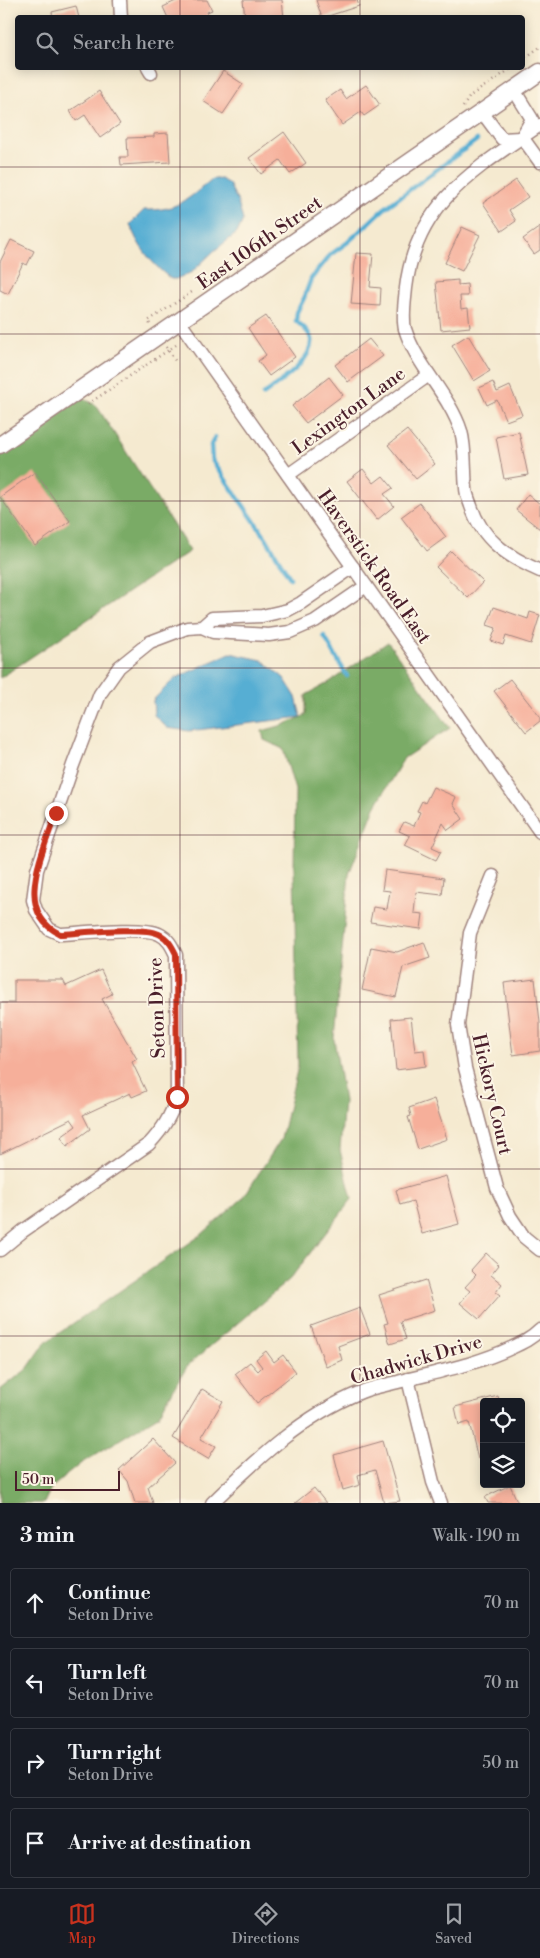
<!DOCTYPE html>
<html lang="en">
<head>
<meta charset="utf-8">
<style>
	body { margin:0; font-family:"Libre Bodoni",serif; background:#20242c; color:#f1f3f6 }
	.controls { position:absolute; right:15px; bottom:15px; display:grid; overflow:hidden; border-radius:5px; box-shadow:0 2px 12px #0003 }
	.controls button { width:45px; height:45px; display:grid; place-items:center; padding:0; border:0; border-bottom:1px solid #363941; background:#171b24; color:#f1f3f6; font:25px sans-serif }
	.scale { position:absolute; left:15px; bottom:12px; width:105px; box-sizing:border-box; padding-left:5px; border:2px solid #4a1f2b; border-top:0; font-size:14px; line-height:18px; white-space:nowrap; color:#4a1f2b; -webkit-text-stroke:4px #fcf5e5; paint-order:stroke }
	.stop { position:absolute; width:15px; height:15px; margin:-11px; border:4px solid #c8321e; border-radius:50%; background:#fff }
	.stop.end { background:#c8321e; border-color:#fff; box-shadow:0 1px 5px #0008 }
	.list { margin:0; padding:0; list-style:none }
	h2 { display:flex; justify-content:space-between; align-items:center; height:65px; margin:0; padding:0 20px; font-size:21px }
	h2 small { font-size:16px; font-weight:400; color:#9ea1a6 }
	.list li { display:grid; grid-template-columns:32px 1fr auto; gap:15px; align-items:center; box-sizing:border-box; height:70px; margin:0 10px 10px; padding:0 10px; border:1px solid #363941; border-radius:5px }
	.list b { display:block; font-size:19px; white-space:nowrap }
	.list p { margin:0; font-size:16px; white-space:nowrap; color:#9ea1a6 }
	.list em { font-size:16px; font-style:normal; color:#9ea1a6 }
	.icon { flex:none; width:28px; height:28px; fill:none; stroke:currentColor; stroke-width:2; stroke-linecap:round; stroke-linejoin:round }
	.map { position:relative; flex:none; width:540px; height:1503px; overflow:hidden }
	.search { position:absolute; background:#171b24; box-shadow:0 2px 12px #0003; left:15px; right:15px; top:15px; height:55px; display:flex; align-items:center; gap:12px; box-sizing:border-box; padding:0 18px; border-radius:5px; color:#9ea1a6; font-size:19px }
	.sheet { height:385px; background:#171b24 }
	nav { display:flex; justify-content:space-around; align-items:center; box-sizing:border-box; height:70px; border-top:1px solid #363941; background:#171b24; font-size:14px; color:#9ea1a6 }
	nav a { display:grid; justify-items:center; gap:2px }
	nav .on { color:#c8321e }
	.map>svg:first-child { display:block }
	.forest { fill:#7aab66; stroke:#626548 }
	.water { fill:#56aed3; stroke:#50667f }
	.lines { fill:none; stroke-linecap:round; stroke-linejoin:round }
	.stream { stroke:#56aed3; stroke-width:4.5 }
	.building { fill:#f6af9a }
	.minor-casing { stroke:#a0847e; stroke-width:15 }
	.tertiary-casing { stroke:#a0847e; stroke-width:19 }
	.path { stroke:#a0847e; stroke-width:2.5; stroke-dasharray:1 4; stroke-linecap:butt }
	.minor { stroke:#fff; stroke-width:12 }
	.tertiary { stroke:#fff; stroke-width:16 }
	.route { stroke:#c8321e; stroke-width:6 }
	.grid { fill:none; stroke:#4a1f2b; stroke-width:1; stroke-opacity:0.55 }
	.labels { text-anchor:middle; stroke-width:4; stroke-linejoin:round; paint-order:stroke }
	.street-label { font-size:19px; fill:#4a1f2b; stroke:#fcf5e5 }
</style>
</head>
<body>
<div class="map">
<svg width="540" height="1503" viewBox="0 0 540 1503">
	<rect width="100%" height="100%" fill="#fcf5e5"/>
	<filter id="ink" filterUnits="userSpaceOnUse"><feTurbulence type="fractalNoise" baseFrequency=".02" numOctaves="2"/><feDisplacementMap in="SourceGraphic" scale="10" xChannelSelector="R" yChannelSelector="G"/><feConvolveMatrix kernelMatrix="1 2 1 2 8 2 1 2 1" color-interpolation-filters="sRGB"/></filter>
	<filter id="wash" filterUnits="userSpaceOnUse"><feTurbulence type="fractalNoise" baseFrequency=".0096" numOctaves="4" result="noise"/><feDisplacementMap in="SourceGraphic" scale="20" xChannelSelector="R" yChannelSelector="G"/><feGaussianBlur stdDeviation="1.12" result="paint"/><feColorMatrix in="noise" values="0 0 0 0 0 0 0 0 0 0 0 0 0 0 0 0 0 1.4 0 .05"/><feComposite in="paint" operator="in"/></filter>
	<g filter="url(#wash)">
		<rect width="100%" height="100%" fill="#f5ead0"/>
		<g class="forest">
			<polygon points="82,398 96,405 190,551 0,678 0,456"/>
			<polygon points="388,642 450,728 404,758 375,807 349,874 334,1039 344,1101 340,1150 352,1199 290,1279 188,1365 158,1416 80,1464 51,1488 44,1503 0,1503 0,1390 27,1369 46,1342 201,1235 243,1198 281,1139 298,1066 294,870 295,790 283,749 264,740 262,731 283,725 306,715 306,695 328,683"/>
		</g>
		<g class="water">
			<path d="M212,179h9l8,5 8,16 6,20 -6,13 -23,18 -22,21 -16,7h-5c-18,-14 -34,-33 -41,-55l14,-14c34,1 44,-11 68,-31z"/>
			<polygon points="230,653 262,660 284,678 296,697 301,717 189,731 167,728 154,715 153,700 174,679"/>
		</g>
		<g class="lines">
			<g class="stream">
				<path d="M263,395c15,-12 51,-34 48,-56 -1,-7 -9,-13 -15,-18l1,-9 7,-14 7,-19 19,-24 18,-13 37,-34 92,-68"/>
				<polyline points="215,437 211,445 212,460 266,538 290,578"/>
				<polyline points="324,636 347,676"/>
			</g>
		</g>
		<g id="blocks">
			<g class="building">
				<polygon points="178,0 207,0 212,10 207,12 210,18 168,18 163,7"/>
				<polygon points="243,0 282,0 284,18 245,18"/>
				<polygon points="316,0 357,0 359,6 322,18"/>
				<polygon points="76,6 79,18 53,18 52,12"/>
				<polygon points="223,71 243,84 223,114 203,101"/>
				<polygon points="366,85 380,105 364,116 361,112 342,125 325,100 340,90 346,99"/>
				<polygon points="99,91 120,124 100,138 85,115 76,121 70,111"/>
				<polygon points="284,132 306,163 290,174 280,160 261,174 249,158"/>
				<polygon points="168,133 170,162 121,165 120,157 128,157 127,138 154,137 154,134"/>
				<polygon points="516,180 528,197 509,210 516,221 502,231 483,203"/>
				<polygon points="462,227 480,235 462,271 445,263"/>
				<polygon points="540,227 540,250 534,254 523,239"/>
				<polygon points="11,240 34,251 27,265 23,263 8,294 0,290 0,262"/>
				<polygon points="356,253 373,254 370,287 381,288 380,306 351,304"/>
				<polygon points="458,280 458,285 467,284 468,296 460,296 461,309 468,308 470,327 441,330 436,282"/>
				<polygon points="266,316 295,357 269,376 258,361 266,355 248,328"/>
				<polygon points="468,335 490,371 474,381 452,345"/>
				<polygon points="369,339 383,356 348,382 335,365"/>
				<polygon points="329,377 343,395 306,423 292,406"/>
				<polygon points="493,382 497,392 510,386 522,415 506,421 497,400 487,405 479,388"/>
				<polygon points="407,430 435,464 416,479 388,445"/>
				<polygon points="519,432 528,475 504,479 496,437"/>
				<polygon points="363,469 374,483 383,476 393,488 384,494 394,506 377,520 347,481"/>
				<polygon points="35,472 70,521 35,546 0,497"/>
				<polygon points="528,494 540,504 540,529 516,510"/>
				<polygon points="420,503 446,537 427,551 401,517"/>
				<polygon points="451,551 483,582 468,598 436,567"/>
				<polygon points="494,607 528,619 530,612 540,615 531,644 506,636 503,645 491,641 496,628 487,625"/>
				<polygon points="510,679 540,717 540,721 526,732 494,691"/>
				<polygon points="433,787 456,797 453,804 463,819 448,830 443,823 432,847 441,851 436,860 405,845 410,836 399,831 404,822 414,826 420,812 417,811 422,801 425,803"/>
				<polygon points="385,870 444,878 442,895 416,892 414,913 423,914 421,929 370,922 373,907 387,909 390,891 382,890"/>
				<polygon points="424,942 430,958 403,967 396,997 362,990 371,947 397,952"/>
				<polygon points="101,970 112,994 102,999 137,1059 132,1062 146,1091 132,1097 130,1093 83,1115 90,1129 67,1146 61,1137 76,1126 71,1119 0,1154 0,1003 14,1003 14,980 63,980 66,986"/>
				<polygon points="535,979 540,1022 540,1051 513,1055 504,983"/>
				<polygon points="411,1017 415,1051 424,1050 426,1066 396,1070 391,1019"/>
				<polygon points="434,1099 447,1139 418,1149 408,1117 411,1116 409,1108"/>
				<polygon points="446,1176 459,1224 422,1234 413,1201 400,1205 396,1190"/>
				<polygon points="486,1253 499,1265 491,1275 502,1284 496,1292 500,1295 479,1319 460,1303 470,1291 465,1287 476,1275 471,1270"/>
				<polygon points="426,1280 435,1310 400,1321 406,1339 390,1344 384,1324 388,1323 379,1295"/>
				<polygon points="360,1308 370,1334 338,1346 342,1360 326,1367 311,1326"/>
				<polygon points="266,1351 274,1362 283,1355 296,1372 257,1403 235,1374 250,1362 258,1371 262,1367 256,1359"/>
				<polygon points="202,1389 223,1401 201,1438 216,1446 208,1459 173,1438"/>
				<polygon points="498,1396 500,1402 484,1402 484,1458 478,1459 469,1422 459,1425 455,1407"/>
				<polygon points="153,1439 175,1463 148,1487 153,1503 135,1503 128,1481 119,1470"/>
				<polygon points="383,1441 400,1501 384,1503 375,1470 358,1475 360,1485 343,1490 334,1455"/>
				<polygon points="510,1485 518,1503 488,1503 485,1497"/>
				<polygon points="314,1488 326,1503 295,1503"/>
			</g>
		</g>
	</g>
	<g filter="url(#ink)">
		<use href="#blocks" fill-opacity="0" stroke="#a0847e" stroke-width="1"/>
		<g class="lines">
			<g class="minor-casing">
				<g id="minor">
					<polyline points="120,0 121,18"/>
					<polyline points="148,68 151,73"/>
					<polyline points="514,90 532,119 523,135"/>
					<polyline points="482,112 502,139 520,138"/>
					<path d="M540,125c-64,44 -124,77 -134,163 -1,12 -4,29 -1,41 12,38 44,65 56,102 5,18 3,39 5,57 0,6 3,12 5,18 11,34 37,51 69,65"/>
					<polyline points="522,137 540,162"/>
					<polyline points="179,321 540,832"/>
					<polyline points="288,475 429,375"/>
					<polyline points="202,627 213,632 269,635 290,632 315,621 366,586"/>
					<polyline points="493,876 470,933 458,1025 465,1068 497,1188 510,1216 524,1237 540,1250"/>
					<path d="M0,1250l23,-19 126,-87c14,-15 22,-28 28,-47l-1,-142c-4,-9 -8,-17 -17,-21 -16,-8 -79,-1 -99,0l-11,-5 -13,-19 -3,-10 4,-30 36,-105 27,-71 19,-27 31,-25 37,-14 15,-1 10,-9 50,-2 26,-6 13,-7 52,-36"/>
					<polyline points="408,1379 433,1482 441,1503"/>
					<path d="M212,1503c45,-44 90,-87 149,-111 12,-5 25,-7 37,-10 38,-10 77,-17 113,-34 11,-5 20,-9 29,-18"/>
				</g>
			</g>
			<g class="tertiary-casing">
				<polyline id="tertiary" points="0,445 540,72"/>
			</g>
			<g class="path">
				<polyline points="522,60 540,47"/>
				<polyline points="463,107 470,96 512,68"/>
				<polyline points="150,324 148,321 195,290"/>
				<polyline points="166,347 176,362"/>
				<polyline points="88,404 179,343"/>
			</g>
			<use href="#minor" class="minor"/>
			<use href="#tertiary" class="tertiary"/>
		</g>
	</g>
	<g class="lines" filter="url(#ink)">
		<path class="route" d="M56,813c-12,38 -44,98 4,121 20,-1 83,-8 99,0 9,4 13,12 17,20l1,143"/>
	</g>
	<path class="grid" d="M180,0v18M360,0v18M180,68v1435M360,68v1435M0,167h540M0,334h540M0,501h540M0,668h540M0,835h540M0,1002h540M0,1169h540M0,1336h540"/>
	<g class="labels">
		<g class="street-label">
			<text transform="translate(259 242) rotate(-35)" y="7">East 106th Street</text>
			<text transform="translate(348 410) rotate(-36)" y="7">Lexington Lane</text>
			<text transform="translate(375 566) rotate(55)" y="7">Haverstick Road East</text>
			<text transform="translate(156 1008) rotate(-92)" y="7">Seton Drive</text>
			<text transform="translate(493 1094) rotate(77)" y="7">Hickory Court</text>
			<text transform="translate(416 1359) rotate(-16)" y="7">Chadwick Drive</text>
		</g>
	</g>
</svg>
<div class="controls">
<button><svg class="icon" aria-label="locate" viewBox="0 0 24 24"><circle cx="12" cy="12" r="6"/><path d="M12 2v4M12 18v4M2 12h4M18 12h4"/></svg></button>
<button><svg class="icon" aria-label="layers" viewBox="0 0 24 24"><path d="M12 4l9 5-9 5-9-5zM3 14l9 5 9-5"/></svg></button>
</div>
<div class="scale">50 m</div>
<div class="stop" style="left:177px;top:1097px"></div>
<div class="stop end" style="left:56px;top:813px"></div>
<div class="search"><svg class="icon" aria-label="search" viewBox="0 0 24 24"><circle cx="10" cy="10" r="6"/><path d="M15 15l6 6"/></svg>Search here</div>
</div>
<section class="sheet">
<h2>3 min<small>Walk · 190 m</small></h2>
<ul class="list">
<li><svg class="icon" aria-label="ahead" viewBox="0 0 24 24"><path d="M12 20V5M6 11l6-6 6 6"/></svg><div><b>Continue</b><p>Seton Drive</p></div><em>70 m</em></li>
<li><svg class="icon" aria-label="left" viewBox="0 0 24 24"><path d="M17 20v-9H6M10 6l-5 5 5 5"/></svg><div><b>Turn left</b><p>Seton Drive</p></div><em>70 m</em></li>
<li><svg class="icon" aria-label="right" viewBox="0 0 24 24"><path d="M7 20v-9h11M14 6l5 5-5 5"/></svg><div><b>Turn right</b><p>Seton Drive</p></div><em>50 m</em></li>
<li><svg class="icon" aria-label="arrive" viewBox="0 0 24 24"><path d="M6 21V4h12l-3 4 3 4H6"/></svg><div><b>Arrive at destination</b></div></li>
</ul>
</section>
<nav>
<a class="on"><svg class="icon" aria-label="map" viewBox="0 0 24 24"><path d="M3 6l6-2 6 2 6-2v14l-6 2-6-2-6 2zM9 4v14M15 6v14"/></svg>Map</a>
<a><svg class="icon" aria-label="directions" viewBox="0 0 24 24"><path d="M12 3l9 9-9 9-9-9zM9 14v-3h6M13 9l2 2-2 2"/></svg>Directions</a>
<a><svg class="icon" aria-label="saved" viewBox="0 0 24 24"><path d="M7 4h10v16l-5-4-5 4z"/></svg>Saved</a>
</nav>
</body>
</html>
